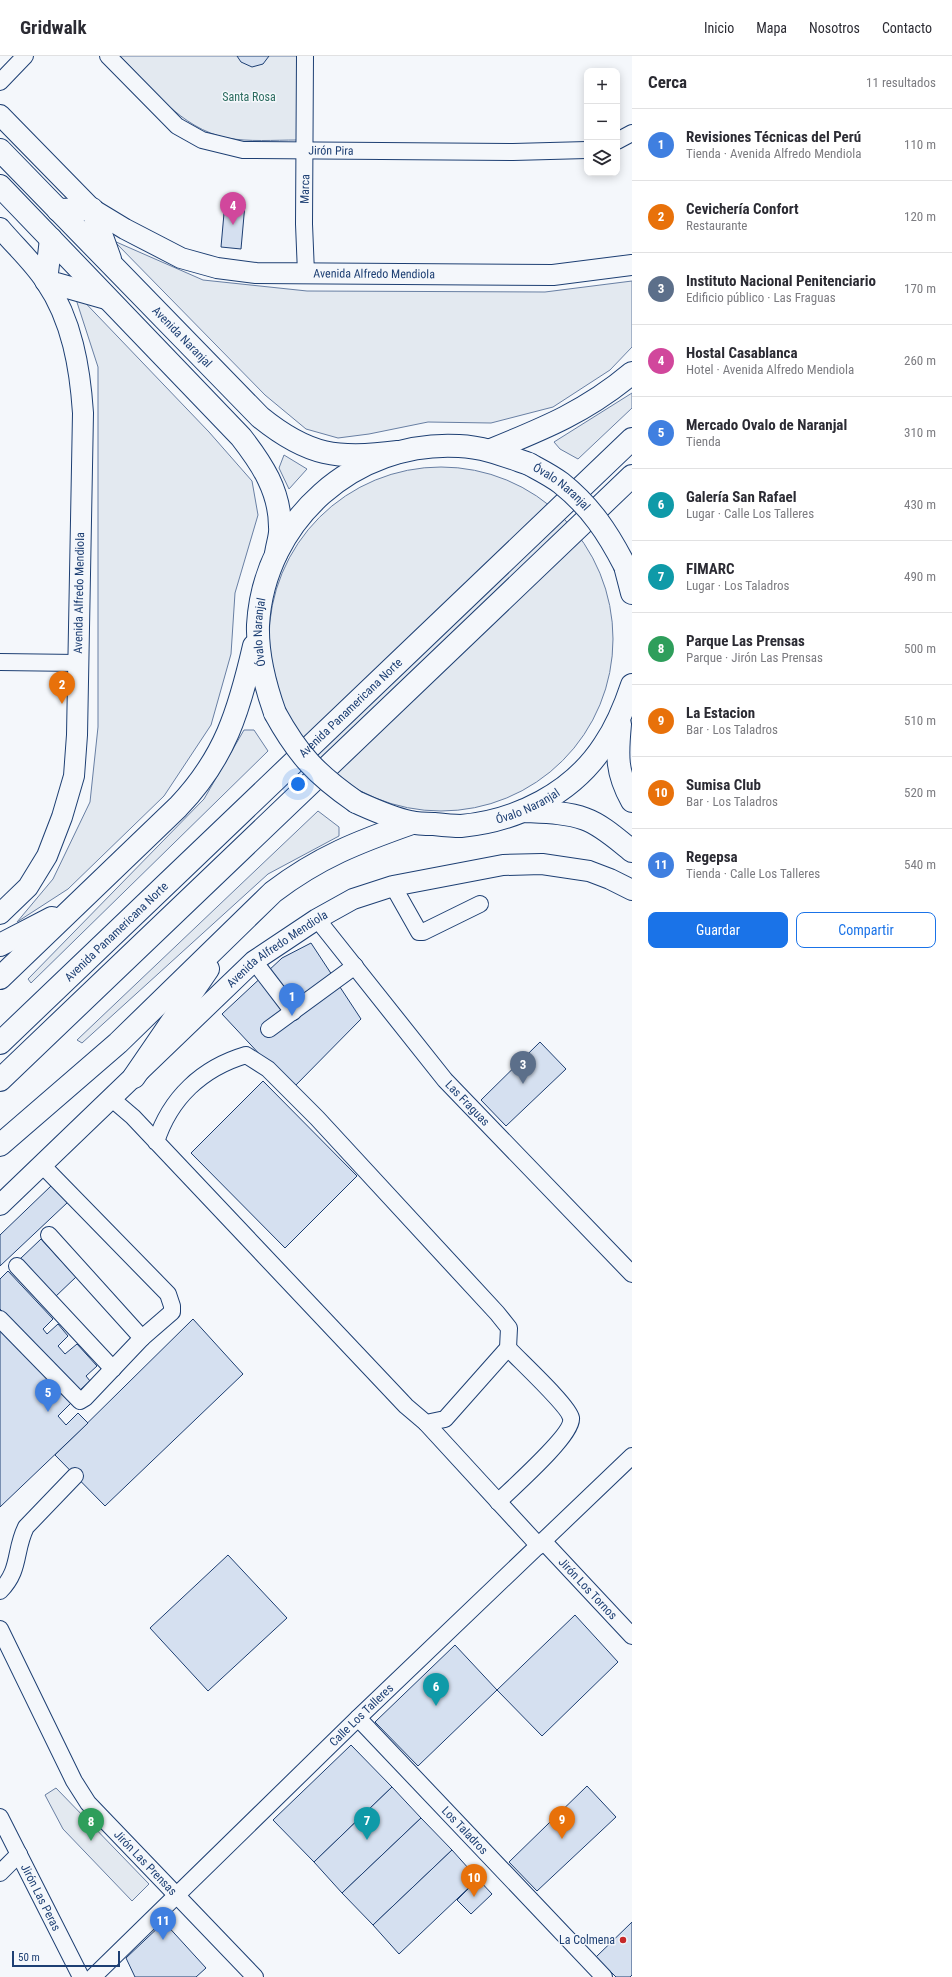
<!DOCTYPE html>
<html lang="es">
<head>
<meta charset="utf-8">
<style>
	body { margin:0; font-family:"Roboto Condensed",sans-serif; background:#f7f7f7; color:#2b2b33 }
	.controls { position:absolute; right:12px; top:12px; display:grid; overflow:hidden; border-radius:8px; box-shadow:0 2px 10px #0003 }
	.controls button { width:36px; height:36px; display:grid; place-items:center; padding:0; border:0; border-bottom:1px solid #e1e1e2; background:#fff; color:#2b2b33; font:20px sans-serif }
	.scale { position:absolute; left:12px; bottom:10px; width:108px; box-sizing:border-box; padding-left:4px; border:2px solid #1d3f73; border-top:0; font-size:11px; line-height:14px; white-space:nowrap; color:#1d3f73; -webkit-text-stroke:3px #f4f7fb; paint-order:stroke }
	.you { position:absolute; left:298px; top:728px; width:14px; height:14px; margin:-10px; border:3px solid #fff; border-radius:50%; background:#1a73e8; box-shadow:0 0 0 6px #1a73e833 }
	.badge { display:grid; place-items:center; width:26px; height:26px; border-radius:50%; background:#1a73e8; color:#fff; font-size:13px; font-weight:700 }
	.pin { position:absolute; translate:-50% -33px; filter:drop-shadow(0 1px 2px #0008) }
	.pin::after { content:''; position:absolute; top:21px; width:14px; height:12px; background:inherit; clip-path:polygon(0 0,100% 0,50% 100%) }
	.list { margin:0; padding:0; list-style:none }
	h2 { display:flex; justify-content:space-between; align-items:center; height:52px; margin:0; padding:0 16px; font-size:17px }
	h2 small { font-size:13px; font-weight:400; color:#7c7c81 }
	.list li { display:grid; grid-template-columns:26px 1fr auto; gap:12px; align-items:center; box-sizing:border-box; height:72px; padding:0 16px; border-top:1px solid #e1e1e2 }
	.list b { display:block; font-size:15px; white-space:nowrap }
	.list p { margin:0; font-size:13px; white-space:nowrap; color:#7c7c81 }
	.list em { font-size:13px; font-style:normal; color:#7c7c81 }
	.actions { display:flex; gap:8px; padding:12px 16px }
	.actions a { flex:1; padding:9px 0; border:1px solid #1a73e8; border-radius:8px; text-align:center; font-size:14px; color:#1a73e8 }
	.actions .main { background:#1a73e8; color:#fff }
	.icon { flex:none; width:22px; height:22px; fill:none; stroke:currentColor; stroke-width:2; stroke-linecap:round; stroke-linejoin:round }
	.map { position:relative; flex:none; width:632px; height:1921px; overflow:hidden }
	header { display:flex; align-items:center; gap:24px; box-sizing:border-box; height:56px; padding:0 20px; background:#fff; border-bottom:1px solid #e1e1e2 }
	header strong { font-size:19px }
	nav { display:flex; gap:22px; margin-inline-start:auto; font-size:14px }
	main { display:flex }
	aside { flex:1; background:#fff }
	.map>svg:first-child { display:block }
	.green { fill:#e3e9f0; stroke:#687fa3 }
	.building { fill:#d5e0f0; stroke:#1d3f73 }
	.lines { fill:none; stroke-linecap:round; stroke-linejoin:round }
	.minor-casing { stroke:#1d3f73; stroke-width:18 }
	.major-casing { stroke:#1d3f73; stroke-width:22 }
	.highway-casing { stroke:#1d3f73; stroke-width:24 }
	.minor { stroke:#f4f7fb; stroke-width:16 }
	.major { stroke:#f4f7fb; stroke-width:20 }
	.highway { stroke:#f4f7fb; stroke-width:22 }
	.highway-bridge-casing { stroke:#1d3f73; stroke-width:24; stroke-linecap:butt }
	.highway-bridge { stroke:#f4f7fb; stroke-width:22 }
	.poi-dot { fill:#c62828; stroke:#f4f7fb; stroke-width:1.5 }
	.labels { text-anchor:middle; stroke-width:3; stroke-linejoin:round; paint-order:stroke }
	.park-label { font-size:12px; fill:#2c6c60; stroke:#f4f7fb }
	.street-label { font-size:12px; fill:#1d3f73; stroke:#f4f7fb }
	.poi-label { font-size:12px; fill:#1d3f73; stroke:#f4f7fb; text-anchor:end }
</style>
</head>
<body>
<header>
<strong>Gridwalk</strong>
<nav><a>Inicio</a><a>Mapa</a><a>Nosotros</a><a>Contacto</a></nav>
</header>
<main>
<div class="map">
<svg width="632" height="1921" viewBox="0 0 632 1921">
	<rect width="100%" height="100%" fill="#f4f7fb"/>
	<g class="green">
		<path d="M120,0h178l-1,84c-23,0 -48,2 -70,-2 -47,-10 -75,-50 -107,-82z"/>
		<polygon points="114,185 203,224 307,235 545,236 632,225 632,291 610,314 553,351 491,367 428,366 369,378 338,382 306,373 265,339"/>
		<polygon points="73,234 209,376 252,425 258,459 235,537 231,598 211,669 164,740 68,833 17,866 53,823 90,746 98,671 98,311"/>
		<polygon points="632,337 632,352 578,403 560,393 554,386"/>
		<polygon points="284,399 307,413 289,433 279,412"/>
		<circle cx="441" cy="583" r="172"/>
		<polygon points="244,674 254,674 268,695 31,927 28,923 204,743"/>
		<polygon points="318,755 339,771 339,780 268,818 82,987 77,984"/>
		<polygon points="56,1732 149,1828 132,1845 63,1773 45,1739"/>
	</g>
	<g class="building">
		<polygon points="237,0 269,0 263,8 252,11 241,6"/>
		<polygon points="225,146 245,148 241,193 221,191"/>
		<polygon points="311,887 361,963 292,1033 222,958 282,902"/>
		<polygon points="540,986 566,1013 506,1070 481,1044"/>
		<polygon points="263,1025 357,1120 285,1192 191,1097"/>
		<polygon points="52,1129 68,1146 0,1210 0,1179"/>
		<polygon points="41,1183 76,1221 55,1241 20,1203"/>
		<polygon points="8,1215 53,1263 43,1273 47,1278 58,1268 68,1280 58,1290 65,1298 77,1288 97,1310 86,1320 90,1325 78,1336 0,1253 0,1223"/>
		<polygon points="193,1263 243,1318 105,1450 55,1399"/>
		<polygon points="0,1270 73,1345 58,1360 66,1369 78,1357 88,1367 0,1451"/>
		<polygon points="228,1499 287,1562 208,1635 150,1572"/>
		<polygon points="575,1559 618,1606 542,1680 497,1634"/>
		<polygon points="455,1589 497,1634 418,1710 375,1666"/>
		<polygon points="351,1689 392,1731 314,1806 273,1764"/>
		<polygon points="587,1730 616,1761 537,1835 509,1806"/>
		<polygon points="392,1731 421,1762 342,1837 314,1806"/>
		<polygon points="421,1762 452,1794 373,1869 342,1837"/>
		<polygon points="452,1794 478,1823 399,1898 373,1869"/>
		<polygon points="478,1823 492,1838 471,1858 457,1844"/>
		<polygon points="164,1866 206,1912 196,1921 135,1921 126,1902"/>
		<polygon points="632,1866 632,1919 630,1921 616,1921 596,1901"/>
	</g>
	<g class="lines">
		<g class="minor-casing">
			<g id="minor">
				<path id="s1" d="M108,0l69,70 25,14 41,10 270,2 74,-2"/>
				<polyline points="305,0 304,168 306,217"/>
				<polyline points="0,26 25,0"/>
				<polyline points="617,85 632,77"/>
				<polyline points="0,606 78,607"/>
				<polyline points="393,830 419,876 423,876 480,848"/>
				<path id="s2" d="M317,863l128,161 187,194"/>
				<polyline points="254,905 293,956"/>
				<polyline points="269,973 355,910"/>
				<path d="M112,1043l21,18 273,289 20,17 19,-4 63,-71 1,-20 -12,-15 -180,-195 -49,-49 -22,-14c-44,13 -76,43 -90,87"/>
				<polyline points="49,1179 142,1282"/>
				<polyline points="17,1210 113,1313"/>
				<polyline points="0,1263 80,1345 85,1342 142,1282 172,1256 172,1250 168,1238 42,1109"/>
				<polyline points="426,1367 539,1490"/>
				<path d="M498,1446c13,-13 76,-68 73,-84 -2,-12 -52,-58 -63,-70"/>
				<path id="s3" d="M544,1486l88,94"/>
				<path d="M0,1535c21,-21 14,-40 26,-64l49,-51"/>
				<path id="s4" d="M0,1573l74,152 14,22 167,174"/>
				<path id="s5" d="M358,1662l246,259"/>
				<path id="s6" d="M0,1761l81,160"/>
				<polyline points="0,1817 19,1798"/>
				<path id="s7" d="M93,1921l265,-259 274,-262"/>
			</g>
		</g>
		<g class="major-casing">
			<g id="major">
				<path id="s8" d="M0,59l92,94 33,20 56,29 36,10 39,5 297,2 79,-10"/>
				<path d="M0,172c15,18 34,35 46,54 26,38 34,86 37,131l-6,322 -3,41 -12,41 -15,39 -19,31 -28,27"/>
				<path id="s9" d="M0,1149l254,-244 63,-42 36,-20 40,-13 110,-21 39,-1 47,7 21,8 22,11"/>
			</g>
		</g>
		<g class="highway-casing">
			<g id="highway">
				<path id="s10" d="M0,94l260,267c48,39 78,43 138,35"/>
				<path d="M0,130l241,251c21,27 39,54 39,90 1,8 -3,18 -4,27"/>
				<polyline points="58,154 92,153 110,203"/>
				<polyline points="51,183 46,225 106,242"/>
				<path d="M491,394c54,-22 96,-39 141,-77"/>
				<polyline points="625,510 632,537"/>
				<path id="s11" d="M275,657c-10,-28 -18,-57 -17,-88 6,-105 97,-185 201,-179 25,1 47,10 70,18"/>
				<path d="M620,668c-3,32 -4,48 12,77"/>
				<path id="s12" d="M356,746c18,8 35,16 54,20 8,2 16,2 24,2 9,1 18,2 27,2 56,-5 112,-33 143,-81 13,-19 21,-39 28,-60"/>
				<path d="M523,755c20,1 43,1 62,8 17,6 33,21 47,32"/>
				<polyline points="0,889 52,862"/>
				<path d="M0,922l178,-171c47,-49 61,-96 76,-161"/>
				<path id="s13" d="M0,987l632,-604"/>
				<polyline points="134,1021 208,913"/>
				<polyline points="0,1024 632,420"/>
				<path d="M0,1089l118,-102 155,-151c46,-35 85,-50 139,-69"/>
			</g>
		</g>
		<use href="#minor" class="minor"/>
		<use href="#major" class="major"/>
		<use href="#highway" class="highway"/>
		<g class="highway-bridge-casing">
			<g id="highway-bridge">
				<path id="s14" d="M529,408c11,6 23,12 32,19 30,24 47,50 64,83"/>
				<path d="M275,657c23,42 42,62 81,89"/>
			</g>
		</g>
		<use href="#highway-bridge" class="highway-bridge"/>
	</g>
	<circle class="poi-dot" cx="623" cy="1884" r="4"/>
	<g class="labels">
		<g class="park-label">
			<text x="249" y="45">Santa Rosa</text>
		</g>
		<g class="street-label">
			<text dy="4" stroke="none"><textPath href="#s1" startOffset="257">Jirón Pira</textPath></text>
			<text transform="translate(305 133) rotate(-88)" y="4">Marca</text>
			<text dy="4" stroke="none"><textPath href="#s8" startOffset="428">Avenida Alfredo Mendiola</textPath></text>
			<text dy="4" stroke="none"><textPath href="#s10" startOffset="261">Avenida Naranjal</textPath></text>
			<text dy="4" stroke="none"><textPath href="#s14" startOffset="40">Óvalo Naranjal</textPath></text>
			<text transform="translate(79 537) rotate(-89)" y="4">Avenida Alfredo Mendiola</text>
			<text dy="4" stroke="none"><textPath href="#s11" startOffset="83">Óvalo Naranjal</textPath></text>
			<text dy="4" stroke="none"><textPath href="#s13" startOffset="485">Avenida Panamericana Norte</textPath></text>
			<text dy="4" stroke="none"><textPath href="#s12" startOffset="179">Óvalo Naranjal</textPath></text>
			<text dy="4" stroke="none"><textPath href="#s13" startOffset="161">Avenida Panamericana Norte</textPath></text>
			<text dy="4" stroke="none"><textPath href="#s9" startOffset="378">Avenida Alfredo Mendiola</textPath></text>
			<text dy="4" stroke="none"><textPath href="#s2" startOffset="238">Las Fraguas</textPath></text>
			<text dy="4" stroke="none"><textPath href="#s3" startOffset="64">Jirón Los Tornos</textPath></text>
			<text dy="4" stroke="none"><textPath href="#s7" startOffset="375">Calle Los Talleres</textPath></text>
			<text dy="4" stroke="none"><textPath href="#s5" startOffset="155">Los Taladros</textPath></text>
			<text dy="4" stroke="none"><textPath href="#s4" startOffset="278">Jirón Las Prensas</textPath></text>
			<text dy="4" stroke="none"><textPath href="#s6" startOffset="90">Jirón Las Peras</textPath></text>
		</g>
		<g class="poi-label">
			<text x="615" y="1888">La Colmena</text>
		</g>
	</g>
</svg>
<div class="controls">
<button>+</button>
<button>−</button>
<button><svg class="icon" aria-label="layers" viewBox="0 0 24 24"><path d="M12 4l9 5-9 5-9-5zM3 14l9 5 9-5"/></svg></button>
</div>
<div class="scale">50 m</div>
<div class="you"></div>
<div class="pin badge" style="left:292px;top:960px;background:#3f7fe0">1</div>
<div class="pin badge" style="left:62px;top:648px;background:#e8710a">2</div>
<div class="pin badge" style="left:523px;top:1028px;background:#5c6f8a">3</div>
<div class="pin badge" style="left:233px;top:169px;background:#d1479c">4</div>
<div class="pin badge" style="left:48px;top:1356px;background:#3f7fe0">5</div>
<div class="pin badge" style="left:436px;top:1650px;background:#0f9aa8">6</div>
<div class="pin badge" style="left:367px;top:1784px;background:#0f9aa8">7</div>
<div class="pin badge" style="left:91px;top:1785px;background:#2e9e5b">8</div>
<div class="pin badge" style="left:562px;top:1783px;background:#e8710a">9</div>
<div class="pin badge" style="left:474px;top:1841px;background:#e8710a">10</div>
<div class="pin badge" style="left:163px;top:1884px;background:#3f7fe0">11</div>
</div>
<aside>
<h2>Cerca<small>11 resultados</small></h2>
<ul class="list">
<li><span class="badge" style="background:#3f7fe0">1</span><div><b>Revisiones Técnicas del Perú</b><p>Tienda · Avenida Alfredo Mendiola</p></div><em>110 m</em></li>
<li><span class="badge" style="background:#e8710a">2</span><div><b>Cevichería Confort</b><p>Restaurante</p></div><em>120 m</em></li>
<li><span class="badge" style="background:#5c6f8a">3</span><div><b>Instituto Nacional Penitenciario</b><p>Edificio público · Las Fraguas</p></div><em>170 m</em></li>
<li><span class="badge" style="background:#d1479c">4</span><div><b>Hostal Casablanca</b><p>Hotel · Avenida Alfredo Mendiola</p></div><em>260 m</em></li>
<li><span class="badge" style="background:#3f7fe0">5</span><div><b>Mercado Ovalo de Naranjal</b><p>Tienda</p></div><em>310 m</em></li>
<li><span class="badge" style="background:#0f9aa8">6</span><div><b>Galería San Rafael</b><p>Lugar · Calle Los Talleres</p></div><em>430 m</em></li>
<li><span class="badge" style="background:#0f9aa8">7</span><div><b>FIMARC</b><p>Lugar · Los Taladros</p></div><em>490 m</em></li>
<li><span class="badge" style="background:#2e9e5b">8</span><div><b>Parque Las Prensas</b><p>Parque · Jirón Las Prensas</p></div><em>500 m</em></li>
<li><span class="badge" style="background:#e8710a">9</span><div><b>La Estacion</b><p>Bar · Los Taladros</p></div><em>510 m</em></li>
<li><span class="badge" style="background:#e8710a">10</span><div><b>Sumisa Club</b><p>Bar · Los Taladros</p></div><em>520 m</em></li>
<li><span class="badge" style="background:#3f7fe0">11</span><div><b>Regepsa</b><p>Tienda · Calle Los Talleres</p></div><em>540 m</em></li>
</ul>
<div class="actions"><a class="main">Guardar</a><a>Compartir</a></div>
</aside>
</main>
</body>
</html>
